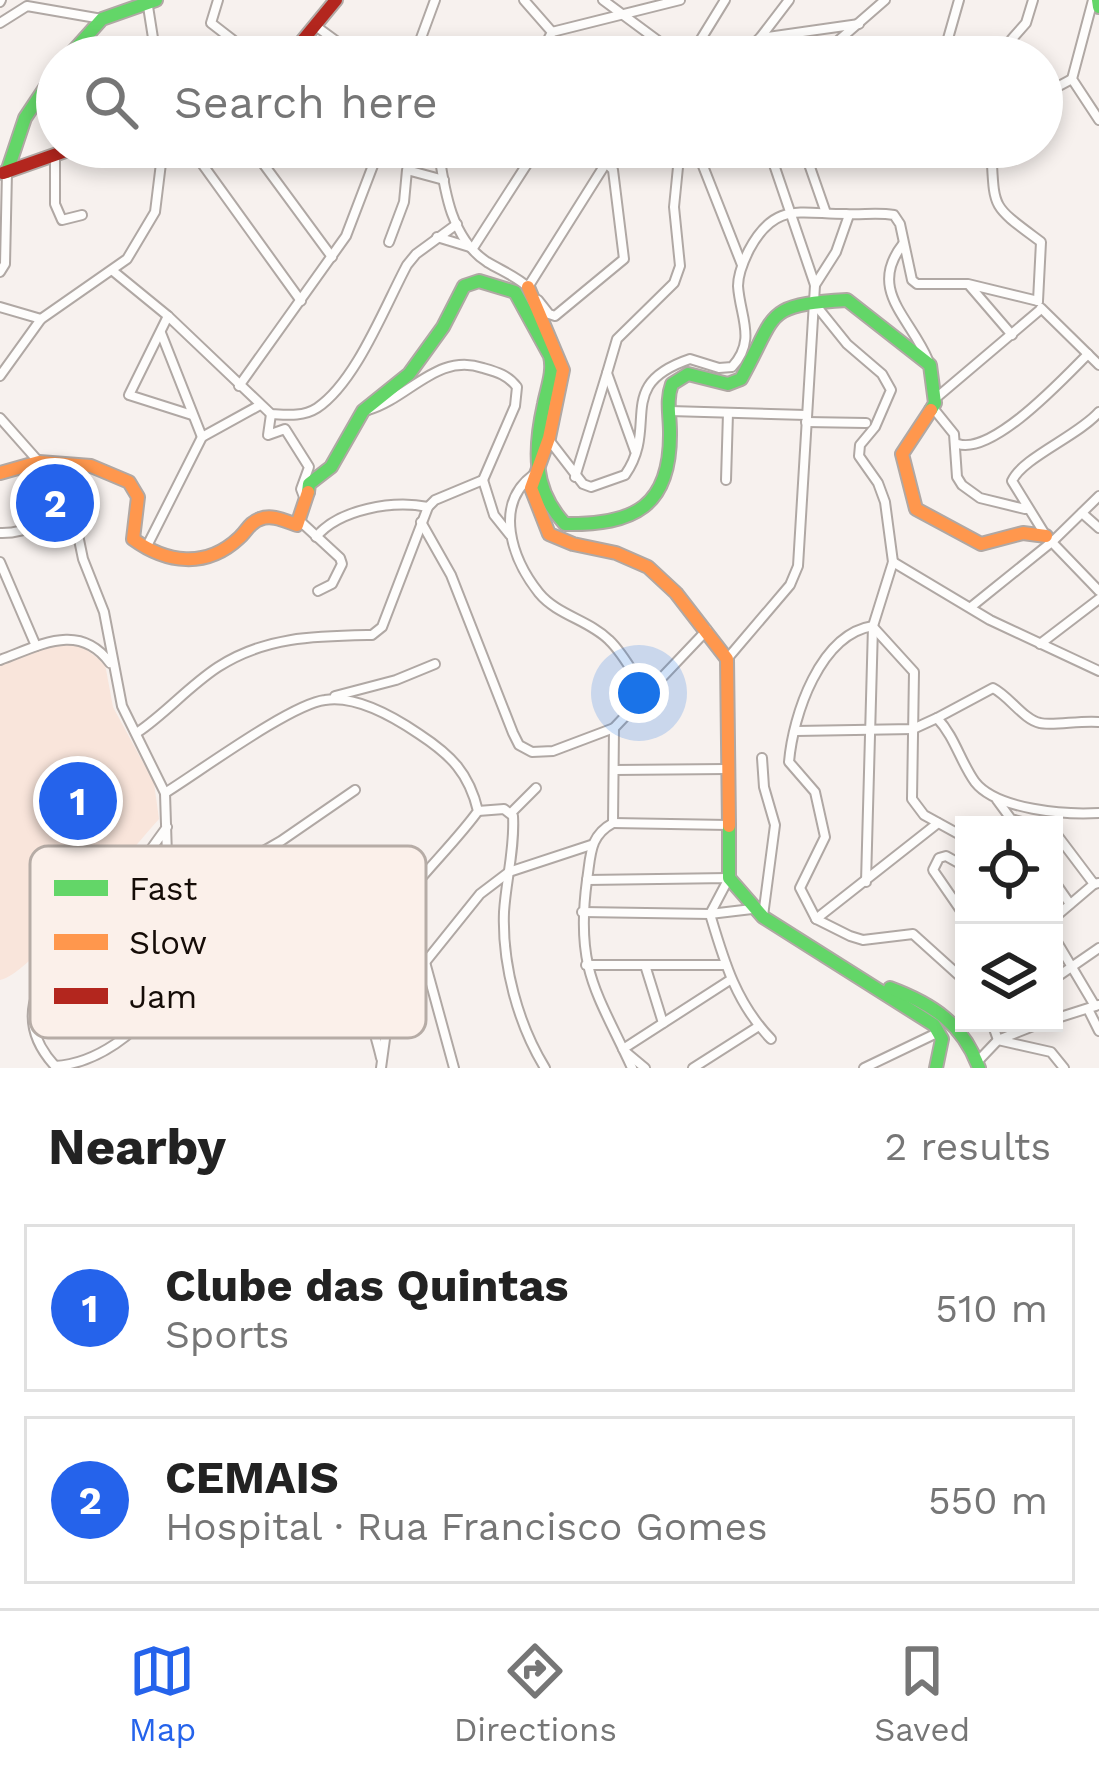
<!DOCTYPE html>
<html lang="en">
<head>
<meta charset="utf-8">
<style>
	body { margin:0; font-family:"Work Sans",sans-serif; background:#f6f6f6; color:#222 }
	.controls { position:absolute; right:36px; bottom:36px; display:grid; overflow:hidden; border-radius:0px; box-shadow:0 6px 18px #0003 }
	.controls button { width:108px; height:108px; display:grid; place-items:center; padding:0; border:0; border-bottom:3px solid #e0e0e0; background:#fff; color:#222; font:60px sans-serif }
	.you { position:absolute; left:639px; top:693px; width:42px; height:42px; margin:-30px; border:9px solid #fff; border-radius:50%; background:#1a73e8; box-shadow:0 0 0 18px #1a73e833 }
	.badge { display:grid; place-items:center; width:78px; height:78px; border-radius:50%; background:#2563eb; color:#fff; font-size:39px; font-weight:700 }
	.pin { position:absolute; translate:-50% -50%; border:6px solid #fff; box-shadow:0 3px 12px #0006 }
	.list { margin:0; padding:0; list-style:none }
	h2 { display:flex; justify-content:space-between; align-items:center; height:156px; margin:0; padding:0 48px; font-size:51px }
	h2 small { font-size:39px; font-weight:400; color:#767676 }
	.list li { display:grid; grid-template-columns:78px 1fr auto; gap:36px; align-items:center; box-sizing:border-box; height:168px; margin:0 24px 24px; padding:0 24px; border:3px solid #e0e0e0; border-radius:0px }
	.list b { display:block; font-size:45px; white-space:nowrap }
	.list p { margin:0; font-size:39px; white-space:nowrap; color:#767676 }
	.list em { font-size:39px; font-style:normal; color:#767676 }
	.icon { flex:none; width:66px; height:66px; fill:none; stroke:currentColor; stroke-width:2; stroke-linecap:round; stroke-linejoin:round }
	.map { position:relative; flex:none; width:1099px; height:1068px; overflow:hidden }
	.search { position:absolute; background:#fff; box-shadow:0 6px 18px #0003; left:36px; right:36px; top:36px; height:132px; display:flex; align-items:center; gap:30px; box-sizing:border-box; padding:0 42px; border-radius:66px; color:#767676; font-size:45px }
	.sheet { height:540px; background:#fff }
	nav { display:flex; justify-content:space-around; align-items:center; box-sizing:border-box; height:168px; border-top:3px solid #e0e0e0; background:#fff; font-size:33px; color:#767676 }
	nav a { display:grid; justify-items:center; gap:6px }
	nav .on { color:#2563eb }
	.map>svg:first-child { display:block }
	.green { fill:#f9e5db }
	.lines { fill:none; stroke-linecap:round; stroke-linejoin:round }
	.street-casing { stroke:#b0a8a4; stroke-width:12 }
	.fast-casing { stroke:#b0a8a4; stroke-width:16 }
	.slow-casing { stroke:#b0a8a4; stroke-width:16 }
	.jam-casing { stroke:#b0a8a4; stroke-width:16 }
	.street { stroke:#fefdfc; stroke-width:8 }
	.fast { stroke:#63d668; stroke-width:12 }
	.slow { stroke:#ff974d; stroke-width:12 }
	.jam { stroke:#b3261e; stroke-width:12 }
	.key { fill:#fbf0ea; stroke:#b6aca6; stroke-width:3 }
	.key-label { font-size:33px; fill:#150c07 }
</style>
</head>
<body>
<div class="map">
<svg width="1099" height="1068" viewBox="0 0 1099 1068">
	<rect width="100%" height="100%" fill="#f7f1ee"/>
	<path class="green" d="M52,643h26l27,21 8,43 41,76 5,36c-26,29 -131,158 -159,161v-315z"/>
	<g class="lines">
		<g class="street-casing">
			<g id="street">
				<polyline points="147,0 156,57"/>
				<polyline points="218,0 211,23 255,57"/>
				<polyline points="524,0 552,32 539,57"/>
				<polyline points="603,0 680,57"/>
				<polyline points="1093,0 1072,79 1099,120"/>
				<polyline points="0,2 1,0"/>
				<polyline points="0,23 27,6 102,19"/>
				<polyline points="317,27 358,57"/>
				<polyline points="552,32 680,0"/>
				<polyline points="760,38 859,24"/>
				<polyline points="1011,40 1026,23 1033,0"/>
				<polyline points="823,54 885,0"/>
				<polyline points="821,56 943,55"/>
				<polyline points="943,56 959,0"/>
				<polyline points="414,57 435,0"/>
				<polyline points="690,57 725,0"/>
				<polyline points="739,57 760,38 789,0"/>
				<polyline points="1042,95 1072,79"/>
				<polyline points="190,147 301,301"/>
				<polyline points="251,147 332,257"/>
				<polyline points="327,147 375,160"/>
				<path d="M438,147c6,40 12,91 49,115 15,9 29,14 42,26"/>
				<polyline points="705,147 703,166 742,265"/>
				<polyline points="803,147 826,213"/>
				<path d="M991,147c4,64 -2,56 50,95l-3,59"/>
				<polyline points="55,154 55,204 62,220 82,215"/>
				<polyline points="437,237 473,248 538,147"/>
				<polyline points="389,242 404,202 407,170 444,180"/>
				<path d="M903,244c-36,46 7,73 25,116"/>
				<path d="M113,271l55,45 103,98c16,1 32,3 46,-6 39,-26 68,-102 90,-143l9,-11 41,-30"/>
				<polyline points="0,272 5,264 7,172"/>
				<polyline points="815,285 836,252 849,215"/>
				<polyline points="969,285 1012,335"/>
				<polyline points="528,287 606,163 628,147"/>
				<polyline points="538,300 549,314 555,316 624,259 613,170 606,163 554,147"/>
				<polyline points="814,303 847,344 882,374 891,390 875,427 860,445 859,456 878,483 885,502 893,562 873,626 866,882"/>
				<polyline points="0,307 41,319"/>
				<polyline points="1041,308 1099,365"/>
				<polyline points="168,316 129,395 192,415"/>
				<polyline points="161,333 202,437"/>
				<polyline points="0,376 41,319 127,259 155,212 163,147"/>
				<polyline points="239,386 346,236 380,147"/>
				<polyline points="936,398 1041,309"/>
				<polyline points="933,408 954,434 957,477 962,485 980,498 1025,509"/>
				<path d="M368,410c41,-12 70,-58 115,-42 14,4 25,7 34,19l-2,19 -32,74"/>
				<polyline points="670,411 806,415"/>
				<path d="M1099,412c-21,24 -77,46 -87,69l34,55 53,55"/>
				<polyline points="271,414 268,435 285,429 309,467 301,489 304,497"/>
				<polyline points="0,418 39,462"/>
				<polyline points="806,422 866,423"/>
				<path d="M549,440l34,44 8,3 34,-12c35,-50 -12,-90 65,-116l29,9 13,-1c25,-27 8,-50 6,-81 0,-11 6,-26 11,-36 26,-49 51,-36 97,-36 17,1 31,-2 48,1l6,9 12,56 5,4h51l70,17"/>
				<path d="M958,444c35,11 105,-65 130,-90"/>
				<polyline points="635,451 607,373 617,339 674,283 680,266 674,207 680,147"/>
				<path d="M533,475c-40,30 -21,84 6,118 18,22 50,27 70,47 15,14 26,37 38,54"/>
				<polyline points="575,477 607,373"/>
				<polyline points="726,480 728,413"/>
				<polyline points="1082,513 1099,528"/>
				<polyline points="301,522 340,558 342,564 332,584 318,591"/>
				<polyline points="421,522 451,575 513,733 519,745 532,752 553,751 614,728 707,630"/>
				<path d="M0,533c31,1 44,-17 68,-15l9,12 6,29 21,53 18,94 43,87 3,94 -11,107c-13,39 -64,70 -102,72 -55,-60 3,-109 48,-156 24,-25 44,-56 64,-83"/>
				<path d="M316,537c23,-28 77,-37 112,-30"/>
				<polyline points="146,548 202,437 260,405"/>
				<polyline points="0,562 36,646"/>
				<polyline points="893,562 990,620 1099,671"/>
				<polyline points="971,607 1053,541 1099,496"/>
				<path d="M873,626c-53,8 -80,89 -84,136l26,30 10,45 -25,51 16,31 34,17 13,4 50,-6 51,46"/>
				<polyline points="874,628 914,672 912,799 924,815 964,837"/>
				<polyline points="1040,644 1099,599"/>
				<polyline points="727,659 790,585 798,566 815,285 768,147"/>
				<path d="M0,660c39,-14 79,-39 110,3"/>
				<polyline points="335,696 396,680 435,664"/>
				<path d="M937,718l56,-30c16,8 31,32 47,35 12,3 42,-3 59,-1"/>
				<path d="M796,731l117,-2 24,-11c18,19 23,43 38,64 22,28 91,33 124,31"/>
				<path d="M138,732c28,-19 51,-46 80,-65 48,-31 99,-31 154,-32l10,-8 46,-120 7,-7 48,-20 11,35 16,20"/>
				<polyline points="762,758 764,787 775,825 763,916"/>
				<polyline points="614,770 726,769"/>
				<path d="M165,793c34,-21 126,-89 160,-93 31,-5 69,17 94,34 32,21 50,39 59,77 -40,56 -121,115 -111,191 3,19 10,38 14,56"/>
				<polyline points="997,800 1011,819 1033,825"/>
				<path d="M478,811l26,-2 9,7c2,32 -7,64 -9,96 -2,53 14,112 41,156"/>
				<polyline points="512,812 536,788"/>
				<path d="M613,823c-24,13 -22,32 -26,57 -12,89 10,112 45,188"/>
				<polyline points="613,823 728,825"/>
				<polyline points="613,823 614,728"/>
				<polyline points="1054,831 1094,884 1099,883"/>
				<polyline points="964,866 946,856 939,858 933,870 964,915"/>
				<polyline points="587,880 729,878 710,914"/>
				<polyline points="1054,881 1070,904"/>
				<polyline points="168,887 227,872 281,841 355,790"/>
				<polyline points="582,912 710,914 752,909"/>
				<path d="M710,914c14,47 26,89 61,125"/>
				<polyline points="1054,918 1094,884"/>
				<polyline points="816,919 938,823"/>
				<polyline points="1054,937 1095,1006"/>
				<polyline points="210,943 227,872"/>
				<polyline points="425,962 454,1068"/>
				<polyline points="586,965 726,965"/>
				<polyline points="645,965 663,1023"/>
				<polyline points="1054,979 1099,948"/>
				<polyline points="1088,1009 1099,1031"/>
				<polyline points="1054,1019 1098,1005"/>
				<polyline points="992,1023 998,1040 1051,1052 1064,1068"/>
				<polyline points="623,1049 730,980"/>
				<polyline points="627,1053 645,1068"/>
				<polyline points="978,1061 998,1040 1041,1023"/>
				<polyline points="381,1068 388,1017 406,986 480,894 509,872 591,845"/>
				<polyline points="693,1068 759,1026"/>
				<polyline points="864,1068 939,1032"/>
			</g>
		</g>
		<g class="fast-casing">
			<g id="fast">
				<polyline points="1098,0 1099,7"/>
				<polyline points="68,57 102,19 156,0"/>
				<polyline points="7,172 25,118 57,70"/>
				<path d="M308,492l1,-8 22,-17 32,-56 46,-37 34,-47 21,-41 15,-5 36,11 35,64c4,16 -3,32 -6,48 -10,45 -12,85 21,120 69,1 106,-17 105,-92 0,-17 -4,-32 2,-48l16,-10 40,10 13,-5c37,-66 21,-74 106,-79l83,65 5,38 -4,7"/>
				<polyline points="729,826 729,878 763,917 934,1025 942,1039 936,1068"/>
				<path d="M890,988c43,16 73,36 89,80"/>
			</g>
		</g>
		<g class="slow-casing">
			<g id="slow">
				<polyline points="528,287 563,370 549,438 531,488 549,534 573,544 616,553 648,567 676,593 727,659 729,826"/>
				<polyline points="931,410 902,454 916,509 981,544 1023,533 1046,536"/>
				<path d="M0,473l39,-11 52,4 38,16 9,15 -5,42c33,24 73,30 106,-1 7,-6 11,-16 21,-19 12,-5 25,2 37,6l11,-33"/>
			</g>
		</g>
		<g class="jam-casing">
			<g id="jam">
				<polyline points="289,57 336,0"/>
				<polyline points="3,173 77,147"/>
			</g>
		</g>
		<use href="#street" class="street"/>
		<use href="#fast" class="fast"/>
		<use href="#slow" class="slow"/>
		<use href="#jam" class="jam"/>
	</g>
	<rect x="30" y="846" width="396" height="192" rx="18" class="key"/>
	<rect x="54" y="880" width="54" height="16" fill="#63d668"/>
	<rect x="54" y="934" width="54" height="16" fill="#ff974d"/>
	<rect x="54" y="988" width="54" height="16" fill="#b3261e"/>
	<g class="key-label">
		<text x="129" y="900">Fast</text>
		<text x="129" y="954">Slow</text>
		<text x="129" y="1008">Jam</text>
	</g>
</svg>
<div class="controls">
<button><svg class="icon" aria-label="locate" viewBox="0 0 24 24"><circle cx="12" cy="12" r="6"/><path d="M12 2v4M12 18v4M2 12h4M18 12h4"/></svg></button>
<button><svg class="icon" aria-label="layers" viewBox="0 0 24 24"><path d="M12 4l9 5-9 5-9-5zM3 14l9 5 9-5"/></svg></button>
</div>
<div class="you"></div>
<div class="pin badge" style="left:78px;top:801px">1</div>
<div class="pin badge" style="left:55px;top:503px">2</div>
<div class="search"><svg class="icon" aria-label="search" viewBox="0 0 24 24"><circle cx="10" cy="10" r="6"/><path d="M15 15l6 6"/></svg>Search here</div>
</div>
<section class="sheet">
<h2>Nearby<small>2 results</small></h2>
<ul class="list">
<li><span class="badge">1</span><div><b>Clube das Quintas</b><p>Sports</p></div><em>510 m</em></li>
<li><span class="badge">2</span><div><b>CEMAIS</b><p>Hospital · Rua Francisco Gomes</p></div><em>550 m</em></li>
</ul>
</section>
<nav>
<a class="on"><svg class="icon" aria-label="map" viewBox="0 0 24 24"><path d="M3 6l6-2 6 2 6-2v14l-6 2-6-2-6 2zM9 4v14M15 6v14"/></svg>Map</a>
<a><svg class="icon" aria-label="directions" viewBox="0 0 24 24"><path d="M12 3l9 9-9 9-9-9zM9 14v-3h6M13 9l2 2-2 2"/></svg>Directions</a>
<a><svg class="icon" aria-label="saved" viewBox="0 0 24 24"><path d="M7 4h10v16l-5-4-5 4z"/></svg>Saved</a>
</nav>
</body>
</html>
